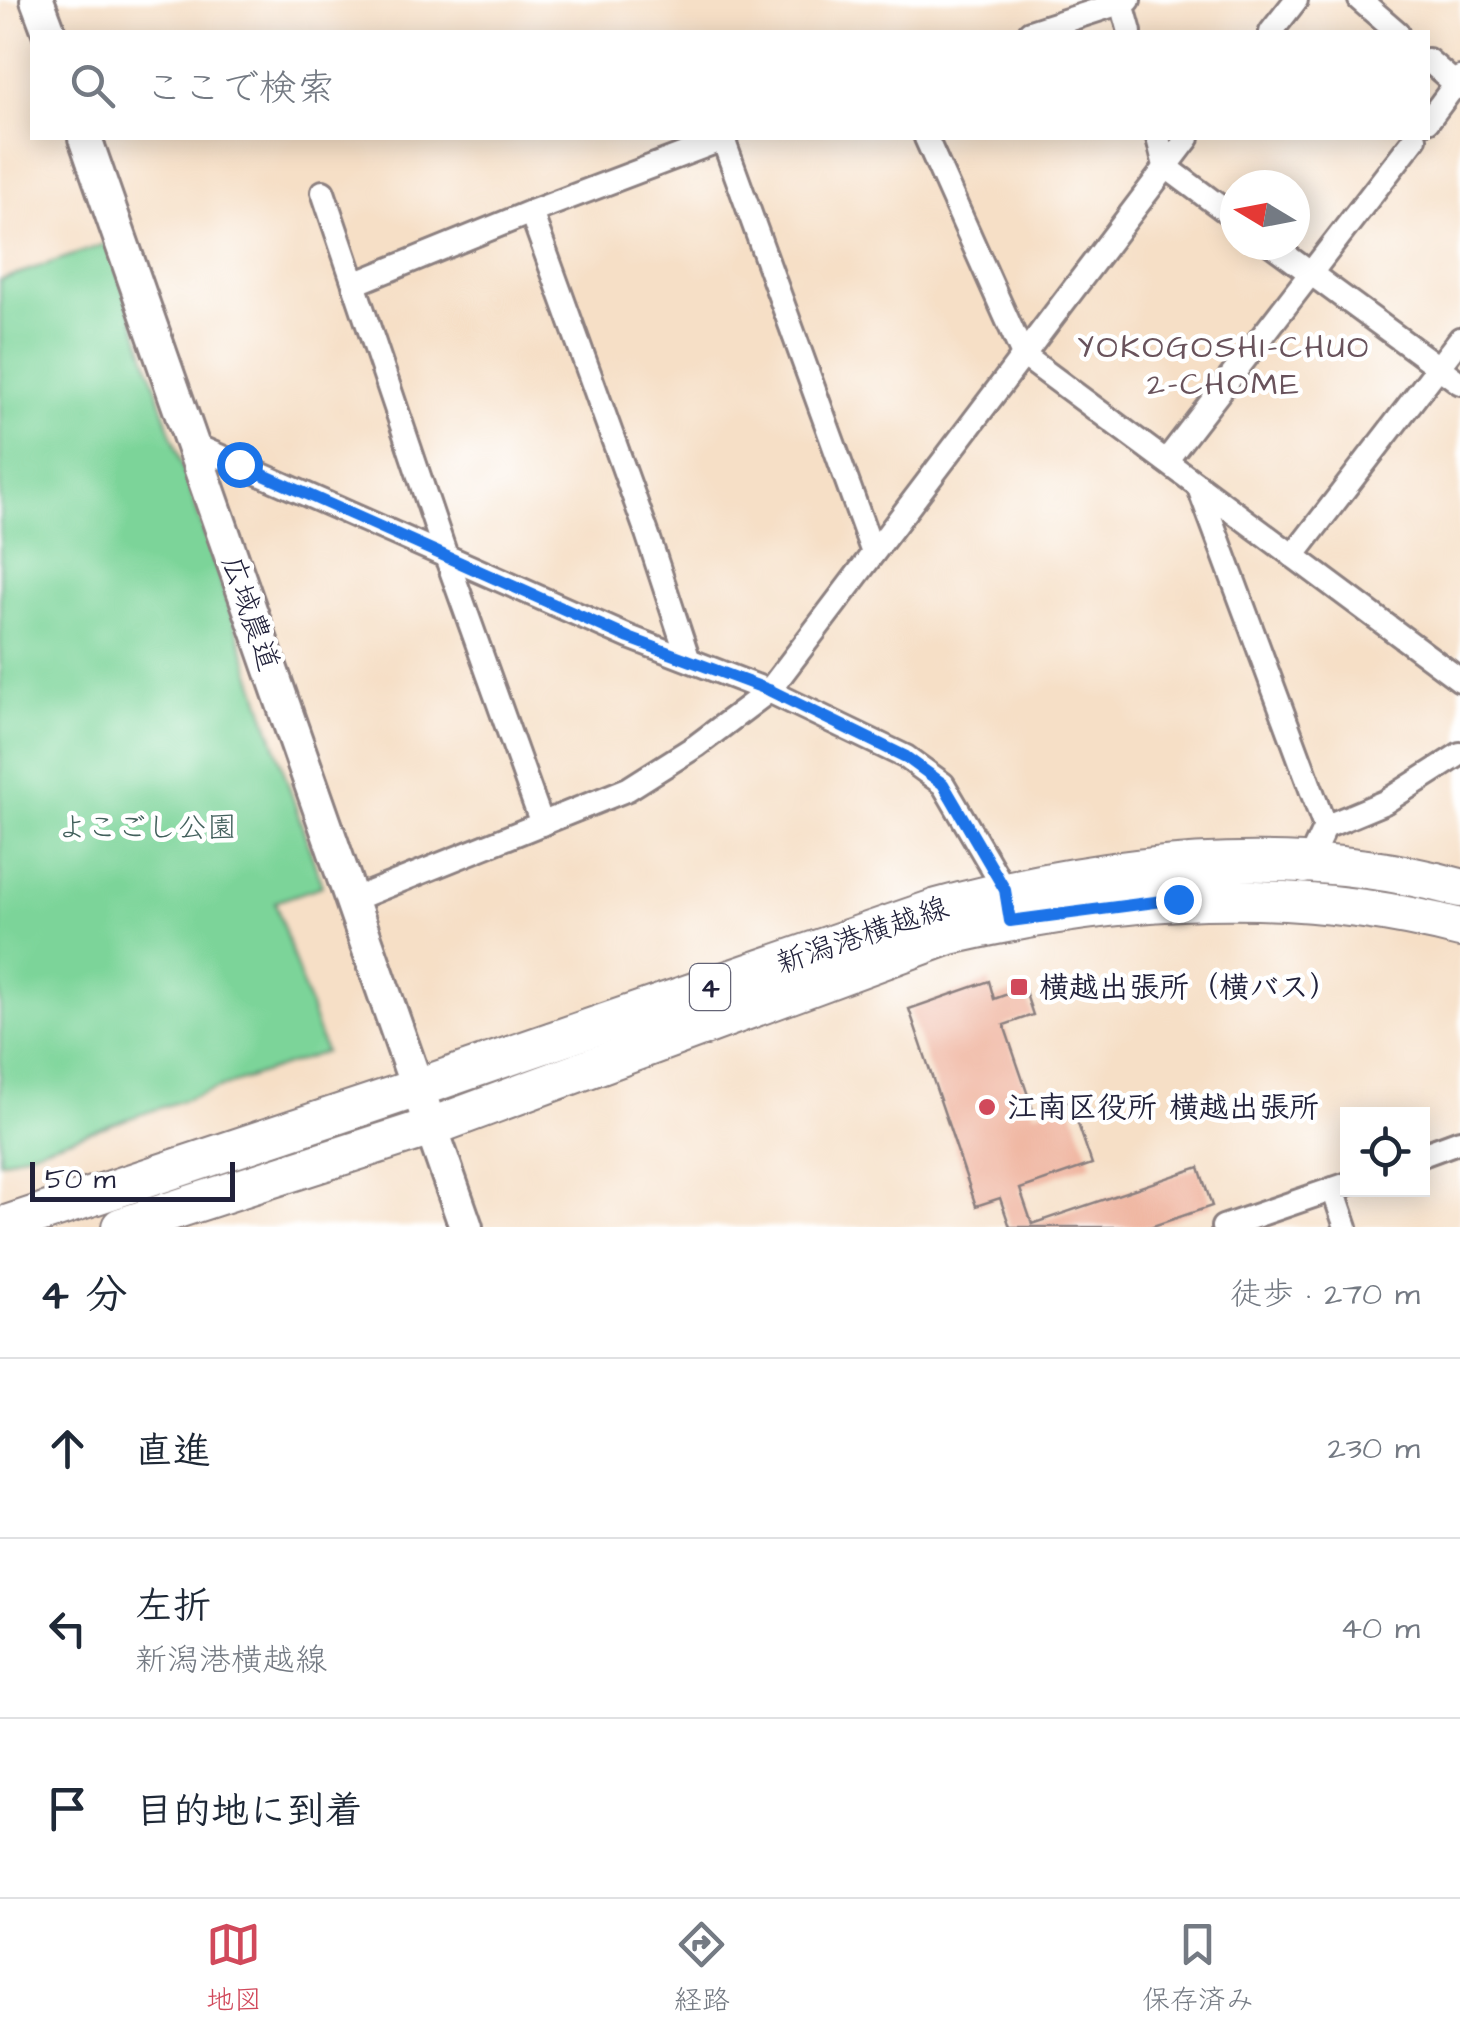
<!DOCTYPE html>
<html lang="ja">
<head>
<meta charset="utf-8">
<style>
	body { margin:0; font-family:"Architects Daughter","Klee One",sans-serif; background:#f6f6f7; color:#1f2937 }
	.controls { position:absolute; right:30px; bottom:30px; display:grid; overflow:hidden; border-radius:0px; box-shadow:0 5px 25px #0003 }
	.controls button { width:90px; height:90px; display:grid; place-items:center; padding:0; border:0; border-bottom:2px solid #e0e1e3; background:#fff; color:#1f2937; font:50px sans-serif }
	.compass { position:absolute; left:1220px; top:170px; width:90px; height:90px; border-radius:50%; background:#fff; box-shadow:0 5px 25px #0003; rotate:280deg }
	.scale { position:absolute; left:30px; bottom:25px; width:205px; box-sizing:border-box; padding-left:10px; border:5px solid #22223b; border-top:0; font-size:28px; line-height:35px; white-space:nowrap; color:#22223b; -webkit-text-stroke:8px #fff; paint-order:stroke }
	.stop { position:absolute; width:30px; height:30px; margin:-22px; border:8px solid #1a73e8; border-radius:50%; background:#fff }
	.stop.end { background:#1a73e8; border-color:#fff; box-shadow:0 2px 10px #0008 }
	.list { margin:0; padding:0; list-style:none }
	h2 { display:flex; justify-content:space-between; align-items:center; height:130px; margin:0; padding:0 40px; font-size:42px }
	h2 small { font-size:32px; font-weight:400; color:#747a83 }
	.list li { display:grid; grid-template-columns:65px 1fr auto; gap:30px; align-items:center; box-sizing:border-box; height:180px; padding:0 40px; border-top:2px solid #e0e1e3 }
	.list b { display:block; font-size:38px; white-space:nowrap }
	.list p { margin:0; font-size:32px; white-space:nowrap; color:#747a83 }
	.list em { font-size:32px; font-style:normal; color:#747a83 }
	.icon { flex:none; width:55px; height:55px; fill:none; stroke:currentColor; stroke-width:2; stroke-linecap:round; stroke-linejoin:round }
	.map { position:relative; flex:none; width:1460px; height:1227px; overflow:hidden }
	.search { position:absolute; background:#fff; box-shadow:0 5px 25px #0003; left:30px; right:30px; top:30px; height:110px; display:flex; align-items:center; gap:25px; box-sizing:border-box; padding:0 35px; border-radius:0px; color:#747a83; font-size:38px }
	.sheet { height:670px; background:#fff }
	nav { display:flex; justify-content:space-around; align-items:center; box-sizing:border-box; height:140px; border-top:2px solid #e0e1e3; background:#fff; font-size:28px; color:#747a83 }
	nav a { display:grid; justify-items:center; gap:5px }
	nav .on { color:#d1495b }
	.map>svg:first-child { display:block }
	.green { fill:#7cd499; stroke:#4f7b6a; stroke-width:2.5 }
	.building { fill:#eeaf98 }
	.lines { fill:none; stroke-linecap:round; stroke-linejoin:round }
	.street-casing { stroke:#8c8080; stroke-width:28 }
	.secondary-casing { stroke:#8c8080; stroke-width:38 }
	.primary-casing { stroke:#8c8080; stroke-width:42 }
	.street { stroke:#fff; stroke-width:22 }
	.secondary { stroke:#fff; stroke-width:32 }
	.primary { stroke:#fff; stroke-width:38 }
	.route { stroke:#1a73e8; stroke-width:12 }
	.poi-dot { fill:#d1495b; stroke:#fff; stroke-width:4 }
	.labels { text-anchor:middle; stroke-width:9; stroke-linejoin:round; paint-order:stroke }
	.shield { fill:#fff; stroke:#646476; stroke-width:2.5 }
	.shield-label { font-size:28px; font-weight:bold; fill:#22223b }
	.street-label { font-size:30px; fill:#22223b; stroke:#fff }
	.park-label { font-size:30px; fill:#42605c; stroke:#fff }
	.poi-label { font-size:30px; font-weight:bold; fill:#22223b; stroke:#fff; text-anchor:start }
	.neighbourhood-label { font-size:32px; letter-spacing:2.5px; fill:#69535c; stroke:#fff }
</style>
</head>
<body>
<div class="map">
<svg width="1460" height="1227" viewBox="0 0 1460 1227">
	<rect width="100%" height="100%" fill="#fff"/>
	<filter id="ink" filterUnits="userSpaceOnUse"><feTurbulence type="fractalNoise" baseFrequency=".01" numOctaves="2"/><feDisplacementMap in="SourceGraphic" scale="20" xChannelSelector="R" yChannelSelector="G"/><feConvolveMatrix kernelMatrix="1 2 1 2 8 2 1 2 1" color-interpolation-filters="sRGB"/></filter>
	<filter id="wash" filterUnits="userSpaceOnUse"><feTurbulence type="fractalNoise" baseFrequency=".0048" numOctaves="4" result="noise"/><feDisplacementMap in="SourceGraphic" scale="40" xChannelSelector="R" yChannelSelector="G"/><feGaussianBlur stdDeviation="2.25" result="paint"/><feColorMatrix in="noise" values="0 0 0 0 0 0 0 0 0 0 0 0 0 0 0 0 0 1.4 0 .05"/><feComposite in="paint" operator="in"/></filter>
	<g filter="url(#wash)">
		<rect width="100%" height="100%" fill="#f6dfc6"/>
		<polygon class="green" points="108,243 322,886 275,902 325,1052 0,1162 0,280"/>
		<g id="blocks">
			<polygon class="building" points="989,981 994,999 1024,988 1033,1015 1004,1025 1034,1113 1070,1101 1092,1164 1020,1189 1032,1224 1199,1167 1212,1206 1150,1227 1010,1227 1000,1198 976,1206 909,1009"/>
		</g>
	</g>
	<g filter="url(#ink)">
		<use href="#blocks" fill-opacity="0" stroke="#8c8080" stroke-width="2.5"/>
		<g class="lines">
			<g class="street-casing">
				<g id="street">
					<polyline points="1360,0 1397,32"/>
					<polyline points="1122,3 1130,32"/>
					<polyline points="1030,32 1129,0"/>
					<polyline points="1271,32 1296,0"/>
					<polyline points="1428,60 1460,88"/>
					<polyline points="1428,121 1460,78"/>
					<polyline points="926,138 1023,355 1460,680"/>
					<polyline points="1158,138 1165,166 1235,218"/>
					<polyline points="723,139 873,553"/>
					<polyline points="323,192 446,556 542,824"/>
					<polyline points="1272,245 1460,383"/>
					<polyline points="354,284 531,212"/>
					<polyline points="192,444 629,637 769,691 906,757 943,784 1005,890 1007,903"/>
					<polyline points="1166,461 1415,138"/>
					<polyline points="1198,485 1325,827"/>
					<polyline points="1293,556 1460,339"/>
					<polyline points="688,658 647,533 531,212 726,138"/>
					<polyline points="1304,872 1325,827 1385,802 1460,754"/>
					<polyline points="352,900 628,789 696,746 769,691 1188,138"/>
					<polyline points="1422,1155 1460,1141"/>
					<polyline points="1333,1189 1346,1227"/>
					<polyline points="1223,1227 1348,1184"/>
				</g>
			</g>
			<g class="secondary-casing">
				<g id="secondary">
					<polyline points="37,0 49,32"/>
					<polyline points="85,138 466,1227"/>
				</g>
			</g>
			<g class="primary-casing">
				<g id="primary">
					<path d="M0,1227l417,-139 520,-180c168,-45 354,-67 523,-20"/>
					<path d="M121,1227l310,-100 519,-192c173,-40 337,-51 510,-7"/>
				</g>
			</g>
			<use href="#street" class="street"/>
			<use href="#secondary" class="secondary"/>
			<use href="#primary" class="primary"/>
		</g>
	</g>
	<g class="lines" filter="url(#ink)">
		<polyline class="route" points="239,464 629,638 769,690 906,757 943,784 1005,890 1010,921 1178,899"/>
	</g>
	<g class="poi-dot">
		<rect x="1009" y="977" width="20" height="20" rx="5"/>
		<circle cx="987" cy="1107" r="10"/>
	</g>
	<g class="labels">
		<rect class="shield" x="690" y="964" width="40" height="46" rx="8"/>
		<g class="shield-label">
			<text x="710" y="997">4</text>
		</g>
		<g class="street-label">
			<text transform="translate(251 613) rotate(71)" y="10">広域農道</text>
			<text transform="translate(862 935) rotate(-19)" y="10">新潟港横越線</text>
		</g>
		<g class="park-label">
			<text x="147" y="837">よこごし公園</text>
		</g>
		<g class="poi-label">
			<text x="1039" y="997">横越出張所（横バス）</text>
			<text x="1007" y="1117">江南区役所 横越出張所</text>
		</g>
		<g class="neighbourhood-label">
			<text x="1224" y="357">YOKOGOSHI-CHUO<tspan x="1224" dy="37">2-CHOME</tspan></text>
		</g>
	</g>
</svg>
<div class="controls">
<button><svg class="icon" aria-label="locate" viewBox="0 0 24 24"><circle cx="12" cy="12" r="6"/><path d="M12 2v4M12 18v4M2 12h4M18 12h4"/></svg></button>
</div>
<svg class="compass" viewBox="-18 -18 36 36"><path d="M0-13l5 13h-10z" fill="#e53935"/><path d="M0 13l5-13h-10z" fill="#747a83"/></svg>
<div class="scale">50 m</div>
<div class="stop" style="left:239px;top:464px"></div>
<div class="stop end" style="left:1178px;top:899px"></div>
<div class="search"><svg class="icon" aria-label="search" viewBox="0 0 24 24"><circle cx="10" cy="10" r="6"/><path d="M15 15l6 6"/></svg>ここで検索</div>
</div>
<section class="sheet">
<h2>4 分<small>徒歩 · 270 m</small></h2>
<ul class="list">
<li><svg class="icon" aria-label="ahead" viewBox="0 0 24 24"><path d="M12 20V5M6 11l6-6 6 6"/></svg><div><b>直進</b></div><em>230 m</em></li>
<li><svg class="icon" aria-label="left" viewBox="0 0 24 24"><path d="M17 20v-9H6M10 6l-5 5 5 5"/></svg><div><b>左折</b><p>新潟港横越線</p></div><em>40 m</em></li>
<li><svg class="icon" aria-label="arrive" viewBox="0 0 24 24"><path d="M6 21V4h12l-3 4 3 4H6"/></svg><div><b>目的地に到着</b></div></li>
</ul>
</section>
<nav>
<a class="on"><svg class="icon" aria-label="map" viewBox="0 0 24 24"><path d="M3 6l6-2 6 2 6-2v14l-6 2-6-2-6 2zM9 4v14M15 6v14"/></svg>地図</a>
<a><svg class="icon" aria-label="directions" viewBox="0 0 24 24"><path d="M12 3l9 9-9 9-9-9zM9 14v-3h6M13 9l2 2-2 2"/></svg>経路</a>
<a><svg class="icon" aria-label="saved" viewBox="0 0 24 24"><path d="M7 4h10v16l-5-4-5 4z"/></svg>保存済み</a>
</nav>
</body>
</html>
